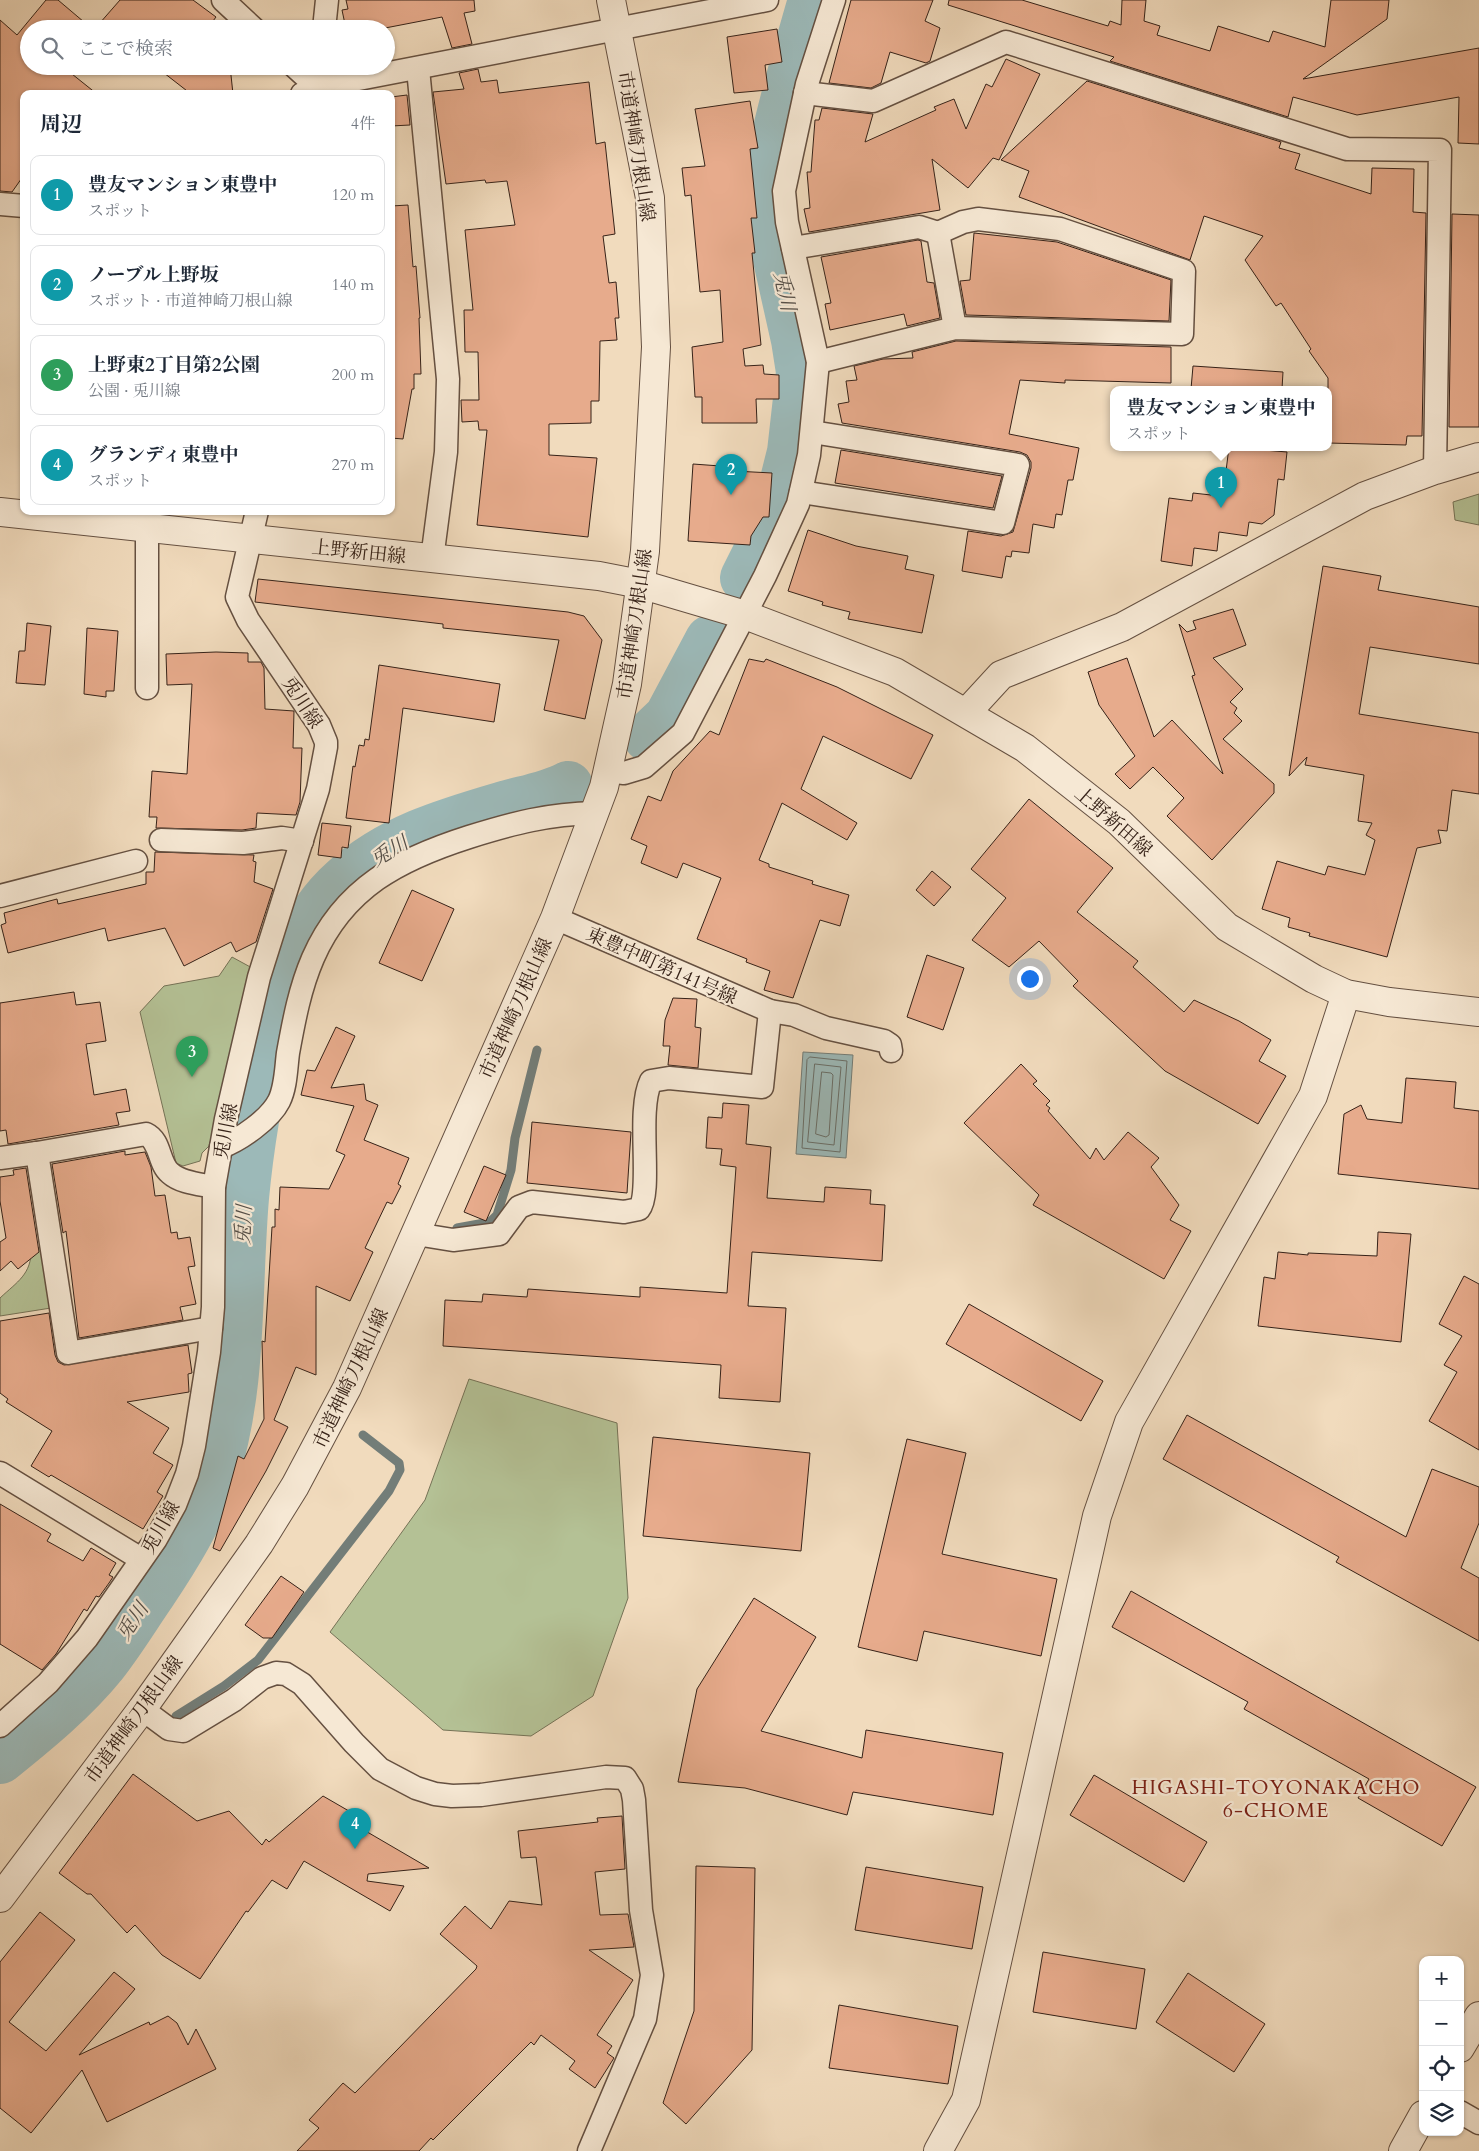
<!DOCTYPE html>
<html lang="ja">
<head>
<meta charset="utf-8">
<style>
	body { margin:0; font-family:Cardo,"Noto Serif JP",serif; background:#f2f2f3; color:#1f2937 }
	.controls { position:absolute; right:15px; bottom:15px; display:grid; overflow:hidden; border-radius:10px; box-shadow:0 1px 4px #0004 }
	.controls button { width:45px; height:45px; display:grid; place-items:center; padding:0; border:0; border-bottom:1px solid #e0e1e3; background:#fff; color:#1f2937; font:25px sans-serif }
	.you { position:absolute; left:1029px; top:978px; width:18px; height:18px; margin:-12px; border:4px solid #fff; border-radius:50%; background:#1a73e8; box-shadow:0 0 0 8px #1a73e833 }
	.badge { display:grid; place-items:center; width:32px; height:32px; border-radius:50%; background:#db2777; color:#fff; font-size:16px; font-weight:700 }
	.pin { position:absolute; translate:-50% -41px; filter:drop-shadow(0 1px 2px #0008) }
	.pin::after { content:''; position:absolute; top:26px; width:18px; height:15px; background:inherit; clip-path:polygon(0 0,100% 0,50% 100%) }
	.popup { position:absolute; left:1110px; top:386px; width:222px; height:65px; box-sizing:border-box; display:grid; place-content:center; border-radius:10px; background:#fff; filter:drop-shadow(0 1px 4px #0005); font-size:16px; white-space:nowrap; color:#747a83 }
	.popup b { font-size:19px; color:#1f2937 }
	.popup::after { content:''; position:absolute; left:50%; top:100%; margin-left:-10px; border:10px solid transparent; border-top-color:#fff }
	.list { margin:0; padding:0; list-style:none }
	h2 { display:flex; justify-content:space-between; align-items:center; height:65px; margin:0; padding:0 20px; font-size:21px }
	h2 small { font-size:16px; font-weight:400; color:#747a83 }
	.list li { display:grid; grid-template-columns:32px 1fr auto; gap:15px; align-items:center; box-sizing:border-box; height:80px; margin:0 10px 10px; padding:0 10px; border:1px solid #e0e1e3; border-radius:10px }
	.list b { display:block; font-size:19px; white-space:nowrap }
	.list p { margin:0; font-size:16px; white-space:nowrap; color:#747a83 }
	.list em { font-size:16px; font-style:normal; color:#747a83 }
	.icon { flex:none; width:28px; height:28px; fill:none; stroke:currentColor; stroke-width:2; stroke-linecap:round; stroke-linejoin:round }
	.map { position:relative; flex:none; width:1479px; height:2151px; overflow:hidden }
	.search { position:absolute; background:#fff; box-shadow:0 1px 4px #0004; left:20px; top:20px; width:375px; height:55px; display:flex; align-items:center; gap:12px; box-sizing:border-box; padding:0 18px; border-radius:28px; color:#747a83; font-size:19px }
	.panel { position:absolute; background:#fff; box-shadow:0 1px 4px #0004; left:20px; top:90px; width:375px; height:425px; border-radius:10px }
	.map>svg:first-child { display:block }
	.green { fill:#b4c195; stroke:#757256 }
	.water { fill:#9cb9b8; stroke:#737d78 }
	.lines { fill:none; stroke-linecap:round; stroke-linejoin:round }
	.shore { stroke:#696e68; stroke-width:1 }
	.stream { stroke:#737d78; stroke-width:9 }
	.river { stroke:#9cb9b8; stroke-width:50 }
	.building { fill:#e7ab8c; stroke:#362218 }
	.minor-casing { stroke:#655041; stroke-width:25 }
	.tertiary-casing { stroke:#655041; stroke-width:30 }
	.minor { stroke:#f6e8d4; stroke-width:22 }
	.tertiary { stroke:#f6e8d4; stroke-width:28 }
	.labels { text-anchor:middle; stroke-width:4.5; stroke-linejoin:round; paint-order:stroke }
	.street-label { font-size:19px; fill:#362218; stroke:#f6e8d4 }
	.water-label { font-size:20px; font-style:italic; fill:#554f48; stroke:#f6e8d4 }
	.neighbourhood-label { font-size:20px; letter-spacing:1px; fill:#7a1f14; stroke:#f6e8d4 }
</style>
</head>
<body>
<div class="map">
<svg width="1479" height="2151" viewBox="0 0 1479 2151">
	<rect width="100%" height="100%" fill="#f1dbbd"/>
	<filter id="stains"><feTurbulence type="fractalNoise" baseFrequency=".004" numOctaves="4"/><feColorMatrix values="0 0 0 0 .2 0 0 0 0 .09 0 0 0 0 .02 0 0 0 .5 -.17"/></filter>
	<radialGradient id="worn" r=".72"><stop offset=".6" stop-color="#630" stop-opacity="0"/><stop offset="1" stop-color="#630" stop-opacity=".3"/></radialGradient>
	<g class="green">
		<polygon points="1479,494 1479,525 1455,520 1453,502"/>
		<polygon points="232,957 254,969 212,1143 202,1153 200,1161 183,1166 176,1163 140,1012 164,986 219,976"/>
		<path d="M41,1247l10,61 -51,8v-18c17,-16 32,-24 31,-49z"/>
		<polygon points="469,1379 617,1423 628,1598 593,1696 531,1736 443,1730 330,1632 425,1500"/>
	</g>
	<polygon class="water" points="803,1052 853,1055 846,1158 796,1154"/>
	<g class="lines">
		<g class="shore">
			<polygon points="810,1057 847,1061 840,1152 802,1148 807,1060"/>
			<polygon points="815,1064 841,1067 834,1145 808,1142"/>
			<polygon points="822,1072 831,1073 833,1075 829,1135 826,1137 816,1134"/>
		</g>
		<g class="stream">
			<polyline points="457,1228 490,1222 497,1215 511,1170 515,1138 537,1050"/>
			<polyline points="176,1716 224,1686 258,1660 389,1491 400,1470 399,1463 363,1435"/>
		</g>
		<g class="river">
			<path d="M745,578l27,-54 8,-24 12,-48 9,-80 -5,-32 -27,-121c-6,-32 3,-63 10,-94 10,-42 22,-83 34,-125"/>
			<polyline points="648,737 669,717 710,640"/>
			<path d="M0,1759c36,-29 74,-60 103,-96 18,-23 33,-48 49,-71 24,-36 47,-73 61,-114 30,-91 23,-186 31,-280 5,-55 15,-111 27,-164 12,-56 29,-114 73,-153 46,-42 102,-58 160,-75 21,-6 45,-10 64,-20"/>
		</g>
	</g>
	<g class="building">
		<polygon points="46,0 58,0 84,22 78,29 29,29 29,66 62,66 97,94 24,94 24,175 12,192 0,191 0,20 17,35"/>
		<polygon points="120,0 193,0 216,17 207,29 106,29 99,24"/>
		<polygon points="346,0 474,0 475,11 464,13 472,44 452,48 442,17 380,29 346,29 342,10 348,9"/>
		<polygon points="851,0 933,0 925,21 940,28 930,61 926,63 890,52 881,83 871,88 829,83"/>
		<polygon points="949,0 1022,0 1108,26 1110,21 1121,25 1122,0 1146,0 1144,21 1160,26 1157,35 1210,51 1218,26 1269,42 1273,31 1325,47 1331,0 1389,0 1387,19 1303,79 1479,48 1479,144 1458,143 1459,97 1357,115 1293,97 1288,117 1110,61 1114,57 948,5"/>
		<polygon points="777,29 782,62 765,65 768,90 734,93 727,37"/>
		<polygon points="1006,59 1040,74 999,160 993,158 968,188 932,159 940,210 809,232 804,209 810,208 807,172 811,172 815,120 819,120 822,108 873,114 865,142 936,110 934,107 954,99 966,129 986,84 992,87"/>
		<polygon points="155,66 230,66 233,94 191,94"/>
		<polygon points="478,69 481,82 497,80 499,93 589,82 596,144 605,142 615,234 603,236 609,283 616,282 619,318 615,318 617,340 600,341 599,401 591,401 591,423 549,424 549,455 597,458 588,537 477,525 487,430 479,430 478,421 462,422 461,400 479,400 478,352 465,352 464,310 473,310 465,230 515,225 507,181 486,183 485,180 446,184 433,92 464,89 459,73"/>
		<polygon points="1087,81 1281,142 1279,148 1300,154 1295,169 1371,194 1372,168 1414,169 1413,212 1426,213 1422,436 1407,436 1406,445 1328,443 1328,378 1309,351 1311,349 1281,303 1276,306 1245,260 1263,236 1204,216 1190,260 1019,197 1029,171 1001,160"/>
		<polygon points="407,95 410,125 391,126 391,97"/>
		<polygon points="750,101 758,148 750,149 757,218 751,218 755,253 752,253 761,345 743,349 745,366 763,365 764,374 779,375 779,399 756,399 757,423 702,423 702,397 695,397 692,347 723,342 720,290 700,292 691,195 685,196 682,168 705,166 695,109"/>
		<polygon points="408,205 413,267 416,266 420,318 419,318 421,374 414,374 414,389 412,389 403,439 391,438 391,206"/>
		<polygon points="1452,214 1479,215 1479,427 1449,427"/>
		<polygon points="974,233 1057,242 1171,280 1169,321 966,315 960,281 970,280"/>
		<polygon points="918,240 921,241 927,282 934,283 940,318 907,326 904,314 830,330 825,304 831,303 821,257"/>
		<polygon points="956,341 1171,347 1171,383 1065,380 1065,383 1020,380 1009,434 1079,448 1073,480 1068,480 1062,515 1056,514 1054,528 1033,524 1029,553 1012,551 1011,557 1006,556 1002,578 962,571 968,531 1001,536 1013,532 1031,468 1031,462 1027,455 1020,452 842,423 838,404 849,402 846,381 857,380 854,366 883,359 913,358 912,352"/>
		<polygon points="1193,366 1283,372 1282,389 1191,389"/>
		<polygon points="1229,447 1287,452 1284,480 1278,479 1274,515 1262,524 1249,522 1247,536 1219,532 1217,551 1194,548 1192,566 1161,561 1169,498 1192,501 1193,493 1211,495 1214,470 1226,471"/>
		<polygon points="841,450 1002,476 993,508 835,483"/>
		<polygon points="693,464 734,467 734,471 772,473 769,517 763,517 751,536 750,545 688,541"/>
		<polygon points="808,530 856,546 908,556 905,569 934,575 922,633 848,619 850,612 822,605 823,602 788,591"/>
		<polygon points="1323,566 1381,576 1378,590 1479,607 1479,664 1370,647 1359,714 1479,733 1479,794 1452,790 1447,831 1438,830 1441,843 1417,848 1387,957 1309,936 1310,933 1288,927 1290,918 1262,909 1277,861 1325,875 1328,866 1365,875 1375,840 1366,835 1372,823 1358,821 1364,775 1305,765 1307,757 1289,776"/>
		<polygon points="258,579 568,612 584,616 602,640 585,719 544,710 559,640 443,628 443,624 255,602"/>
		<polygon points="1233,609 1246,645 1213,658 1243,689 1230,702 1237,708 1234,713 1242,721 1223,739 1274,784 1274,793 1212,860 1167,816 1184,798 1153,767 1130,789 1115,774 1135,756 1099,705 1088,672 1127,658 1154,737 1172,720 1223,774 1192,676 1195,675 1179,624 1187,632 1196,629 1193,621"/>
		<polygon points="27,623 51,626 45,685 16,683 19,651 25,651"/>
		<polygon points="87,628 118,631 114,691 106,691 106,697 84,694"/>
		<polygon points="216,652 248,653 248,662 261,662 264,668 265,709 294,711 293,748 302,748 300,802 296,815 257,813 256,828 242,830 156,828 157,817 149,817 152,771 187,774 192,684 167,685 166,654"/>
		<polygon points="749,659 764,662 766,659 837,687 933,735 911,779 823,736 801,789 857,823 847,840 782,803 759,860 769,864 769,867 813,881 812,884 849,895 840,926 820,920 793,998 764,990 770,971 746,962 747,959 697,939 721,878 683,863 677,878 641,863 647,846 631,839 648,796 661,801 673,771 710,731 719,735"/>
		<polygon points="379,665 500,684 494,722 403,708 389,823 346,818 353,766 355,767 359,745 364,746 365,739 369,740"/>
		<polygon points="1029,799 1113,868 1077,912 1138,961 1133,967 1184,1012 1194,1000 1239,1021 1271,1040 1259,1061 1286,1076 1258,1124 1165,1071 1073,986 1078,981 1039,941 1009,967 972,940 1006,898 971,869"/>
		<polygon points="322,823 351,826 348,848 342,847 341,858 318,855"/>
		<polygon points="155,852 254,855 253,861 256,862 254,882 273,889 256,942 236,952 231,942 184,966 165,928 108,941 105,928 8,953 1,925 6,923 4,913 57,899 58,904 146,884 146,872 154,872"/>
		<polygon points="932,871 951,887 934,906 916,890"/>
		<polygon points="412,890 454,909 422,981 379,963"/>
		<polygon points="927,955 964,968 943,1030 907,1017"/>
		<polygon points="74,992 76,1005 100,1002 106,1041 86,1044 94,1095 126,1089 130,1111 116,1113 119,1125 8,1144 6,1130 0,1131 0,1003"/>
		<polygon points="673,998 697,999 695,1027 701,1028 698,1068 668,1065 670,1046 663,1046 665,1020"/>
		<polygon points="336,1027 355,1036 331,1088 364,1084 366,1100 378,1105 364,1140 409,1158 398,1184 401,1186 392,1204 387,1202 365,1248 373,1252 350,1301 316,1286 316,1375 296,1367 274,1420 288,1427 266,1471 220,1551 213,1548 238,1456 244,1459 264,1419 262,1341 265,1342 272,1227 275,1227 275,1209 279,1210 280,1187 329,1189 345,1155 336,1151 354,1106 301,1095 307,1070 315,1071"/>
		<polygon points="1021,1064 1037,1081 1033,1084 1050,1101 1046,1105 1050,1108 1048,1111 1090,1159 1096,1148 1104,1160 1128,1132 1159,1158 1151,1167 1179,1205 1170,1220 1191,1231 1164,1279 1033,1205 1039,1195 964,1123"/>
		<polygon points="1406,1078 1456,1082 1454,1108 1479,1111 1479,1189 1338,1174 1344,1114 1361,1105 1367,1119 1402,1123"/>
		<polygon points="723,1103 749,1105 746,1144 771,1147 767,1198 824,1202 825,1187 871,1190 870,1204 885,1205 882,1261 752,1252 748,1306 786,1308 780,1402 719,1398 721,1365 443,1346 445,1300 482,1302 483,1294 527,1297 528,1289 640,1297 640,1287 727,1293 736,1167 720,1165 722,1149 706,1148 708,1117 722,1118"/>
		<polygon points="532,1122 631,1132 627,1193 527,1183"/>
		<polygon points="125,1151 125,1155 145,1152 151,1167 155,1196 165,1195 171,1233 177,1232 178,1239 190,1237 195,1266 188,1267 196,1304 180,1307 183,1320 79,1338 66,1231 63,1233 52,1164"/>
		<polygon points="484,1166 506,1175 486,1221 464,1212"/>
		<polygon points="26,1168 39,1252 18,1269 11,1261 0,1271 0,1242 6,1238 0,1201 0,1177 14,1175 13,1170"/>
		<polygon points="1378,1232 1411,1234 1401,1342 1258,1326 1264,1277 1275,1279 1278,1252 1308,1255 1308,1253 1377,1256"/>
		<polygon points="1464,1276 1479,1284 1479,1450 1429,1421 1457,1372 1444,1365 1462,1336 1439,1324"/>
		<polygon points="969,1304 1103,1381 1081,1421 946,1344"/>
		<polygon points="49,1313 55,1355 58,1362 64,1365 188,1345 192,1373 188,1374 189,1392 127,1402 169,1428 153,1453 173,1465 157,1492 163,1496 143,1529 51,1475 49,1477 31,1466 52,1431 6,1402 8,1399 0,1393 0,1321"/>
		<polygon points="1187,1415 1406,1537 1432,1469 1479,1487 1479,1523 1461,1568 1479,1578 1479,1641 1336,1562 1339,1557 1163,1459"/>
		<polygon points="653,1437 810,1453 801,1551 643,1536"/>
		<polygon points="907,1439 966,1453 942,1554 1057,1579 1041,1656 924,1631 917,1661 858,1647"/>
		<polygon points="0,1504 51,1534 47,1541 83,1561 91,1548 116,1563 109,1575 113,1577 109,1583 99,1597 96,1596 87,1611 84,1609 56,1654 42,1670 0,1644"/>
		<polygon points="281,1576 304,1592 272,1638 263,1638 245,1625"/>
		<polygon points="1131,1591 1476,1787 1442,1846 1358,1798 1369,1779 1244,1709 1248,1702 1112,1627"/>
		<polygon points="754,1598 816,1637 761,1731 862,1758 866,1730 1003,1753 993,1815 853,1792 847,1815 745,1788 678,1782 697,1689"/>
		<polygon points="133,1774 197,1821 229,1811 262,1845 266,1839 269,1842 323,1796 361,1818 357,1826 429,1868 368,1874 367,1881 404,1886 390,1911 304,1861 287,1889 272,1880 248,1912 246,1911 200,1979 162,1955 135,1925 127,1933 91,1894 87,1894 59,1873"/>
		<polygon points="1094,1775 1207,1842 1184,1882 1070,1815"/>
		<polygon points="622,1816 625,1869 595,1872 600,1915 628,1914 634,1947 589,1950 633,1980 597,2035 612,2046 607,2053 614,2058 595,2088 569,2069 575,2061 541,2035 534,2045 531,2042 433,2140 431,2138 419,2151 297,2151 319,2128 309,2120 343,2083 355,2093 476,1969 477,1966 440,1934 465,1906 491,1929 509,1901 542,1905 536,1857 521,1858 518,1831 598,1822 597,1818"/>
		<polygon points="696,1866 755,1868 752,2050 686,2124 663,2103 694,2011"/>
		<polygon points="866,1867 983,1887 972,1949 855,1930"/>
		<polygon points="40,1912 75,1940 9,2022 46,2051 114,1972 135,1989 79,2055 149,2022 150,2025 168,2016 177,2023 188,2045 196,2029 216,2069 107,2122 82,2070 31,2133 0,2108 0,1962"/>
		<polygon points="1043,1952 1145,1969 1136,2029 1033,2012"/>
		<polygon points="1188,1973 1265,2024 1234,2072 1156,2022"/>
		<polygon points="839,2005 958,2026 948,2084 829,2068"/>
	</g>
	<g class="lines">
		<g class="minor-casing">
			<g id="minor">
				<polyline points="223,0 254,29"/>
				<polyline points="324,29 327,0"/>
				<polyline points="294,66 317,87 319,66"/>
				<polyline points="418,69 448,379 446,452 432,559"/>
				<polyline points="805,93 873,101 1006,42 1347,149 1440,150 1435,470"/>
				<polyline points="302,94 317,87 767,0"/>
				<polyline points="0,204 24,206"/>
				<polyline points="938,233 955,328"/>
				<polyline points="793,248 919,227 938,233 963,222 978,219 1060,229 1184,271 1182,334 955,328 818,362"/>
				<polyline points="801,492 1003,523 1018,465 812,432"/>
				<polyline points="147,688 147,528"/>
				<polyline points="608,771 624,773 644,767 683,733 765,576 798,504 809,455 818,362 787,222 784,191 807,84 834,0"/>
				<polyline points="161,840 243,843 282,838 302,841"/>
				<polyline points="0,896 136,861"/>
				<polyline points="555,918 770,1011"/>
				<path d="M221,1147c19,-7 49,-28 58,-46 7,-14 7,-33 9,-48 6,-33 12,-65 25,-95 31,-71 87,-99 156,-121 45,-14 79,-23 126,-24"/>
				<polyline points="0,1158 37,1153"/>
				<path d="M416,1234l37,6 46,-6 20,-27 13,-5 92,10 15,-3c14,-17 -3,-98 12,-128l18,-3 93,9 8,-76 24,4 32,13 58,13 6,4 1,6"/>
				<path d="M211,1328l-143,25 -31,-200 109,-19c15,7 12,29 24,39 11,10 30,11 44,14"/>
				<polyline points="0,1473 141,1559"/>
				<polyline points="142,1709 169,1729 183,1731 234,1700 262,1678 276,1673 286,1674 302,1684 354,1743 380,1769 416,1788 435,1794 452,1796 481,1795 606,1777 625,1778 632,1789 634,1800 641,1910 652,1975 645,2019 589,2151"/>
				<polyline points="0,1726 48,1683 87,1638 156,1539 175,1505 187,1474 194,1446 209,1352 213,1307 214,1187 226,1119 259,977 318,789 326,747 326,742 319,725 248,620 237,597 257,511"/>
				<polyline points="1460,2112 1479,2123"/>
			</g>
		</g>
		<g class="tertiary-casing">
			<g id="tertiary">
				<polyline points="0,512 599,576 640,584 745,615 895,672 1025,748 1119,822 1227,927 1314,979 1346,994 1389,1002 1479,1012"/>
				<polyline points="967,712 1001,675 1122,627 1365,496 1435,470 1479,457"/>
				<polyline points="0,1898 142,1709 259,1544 295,1486 347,1388 555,918 604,787 627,684 645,551 656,347 650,198 611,0"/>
				<polyline points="1460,2048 1479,2016"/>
				<polyline points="938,2151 966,2100 1097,1516 1129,1422 1313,1096 1346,994"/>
				<polyline points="1403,2151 1423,2115"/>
			</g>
		</g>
		<use href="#minor" class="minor"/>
		<use href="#tertiary" class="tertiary"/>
	</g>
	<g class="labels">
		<g class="street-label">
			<text transform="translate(637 146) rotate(81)" y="7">市道神崎刀根山線</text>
			<text transform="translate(359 551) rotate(6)" y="7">上野新田線</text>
			<text transform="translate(634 624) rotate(-82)" y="7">市道神崎刀根山線</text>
			<text transform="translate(303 702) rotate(57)" y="7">兎川線</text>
			<text transform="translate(1114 821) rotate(41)" y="7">上野新田線</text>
			<text transform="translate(662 965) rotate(24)" y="7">東豊中町第141号線</text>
			<text transform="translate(515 1008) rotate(-66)" y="7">市道神崎刀根山線</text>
			<text transform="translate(225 1131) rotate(-79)" y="7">兎川線</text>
			<text transform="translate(350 1378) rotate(-65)" y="7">市道神崎刀根山線</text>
			<text transform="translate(160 1527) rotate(-60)" y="7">兎川線</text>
			<text transform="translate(133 1719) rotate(-54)" y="7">市道神崎刀根山線</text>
		</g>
		<g class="water-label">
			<text transform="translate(785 291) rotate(78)" y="7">兎川</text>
			<text transform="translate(389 851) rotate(-31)" y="7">兎川</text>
			<text transform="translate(243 1225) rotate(-87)" y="7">兎川</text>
			<text transform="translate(132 1621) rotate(-56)" y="7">兎川</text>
		</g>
		<g class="neighbourhood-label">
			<text x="1276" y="1794">HIGASHI-TOYONAKACHO<tspan x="1276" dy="23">6-CHOME</tspan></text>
		</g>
	</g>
	<rect width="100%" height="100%" filter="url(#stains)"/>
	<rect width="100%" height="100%" fill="url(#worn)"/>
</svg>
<div class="controls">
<button>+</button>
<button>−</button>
<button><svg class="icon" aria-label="locate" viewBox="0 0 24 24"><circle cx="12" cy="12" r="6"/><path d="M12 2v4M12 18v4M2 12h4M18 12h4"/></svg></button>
<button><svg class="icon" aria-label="layers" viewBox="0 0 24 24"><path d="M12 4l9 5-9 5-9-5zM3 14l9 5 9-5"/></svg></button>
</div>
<div class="you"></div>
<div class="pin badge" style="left:1221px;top:508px;background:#0f9aa8">1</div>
<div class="popup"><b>豊友マンション東豊中</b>スポット</div>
<div class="pin badge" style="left:731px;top:495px;background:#0f9aa8">2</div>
<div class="pin badge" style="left:192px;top:1077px;background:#2e9e5b">3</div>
<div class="pin badge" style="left:355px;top:1849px;background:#0f9aa8">4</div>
<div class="search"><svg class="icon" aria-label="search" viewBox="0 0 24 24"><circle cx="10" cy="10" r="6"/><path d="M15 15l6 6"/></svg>ここで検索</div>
<section class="panel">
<h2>周辺<small>4件</small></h2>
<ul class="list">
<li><span class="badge" style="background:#0f9aa8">1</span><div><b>豊友マンション東豊中</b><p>スポット</p></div><em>120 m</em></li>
<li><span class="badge" style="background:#0f9aa8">2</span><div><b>ノーブル上野坂</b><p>スポット · 市道神崎刀根山線</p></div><em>140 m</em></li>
<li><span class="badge" style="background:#2e9e5b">3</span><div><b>上野東2丁目第2公園</b><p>公園 · 兎川線</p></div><em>200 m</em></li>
<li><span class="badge" style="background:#0f9aa8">4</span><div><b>グランディ東豊中</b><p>スポット</p></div><em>270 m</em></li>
</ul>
</section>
</div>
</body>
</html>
